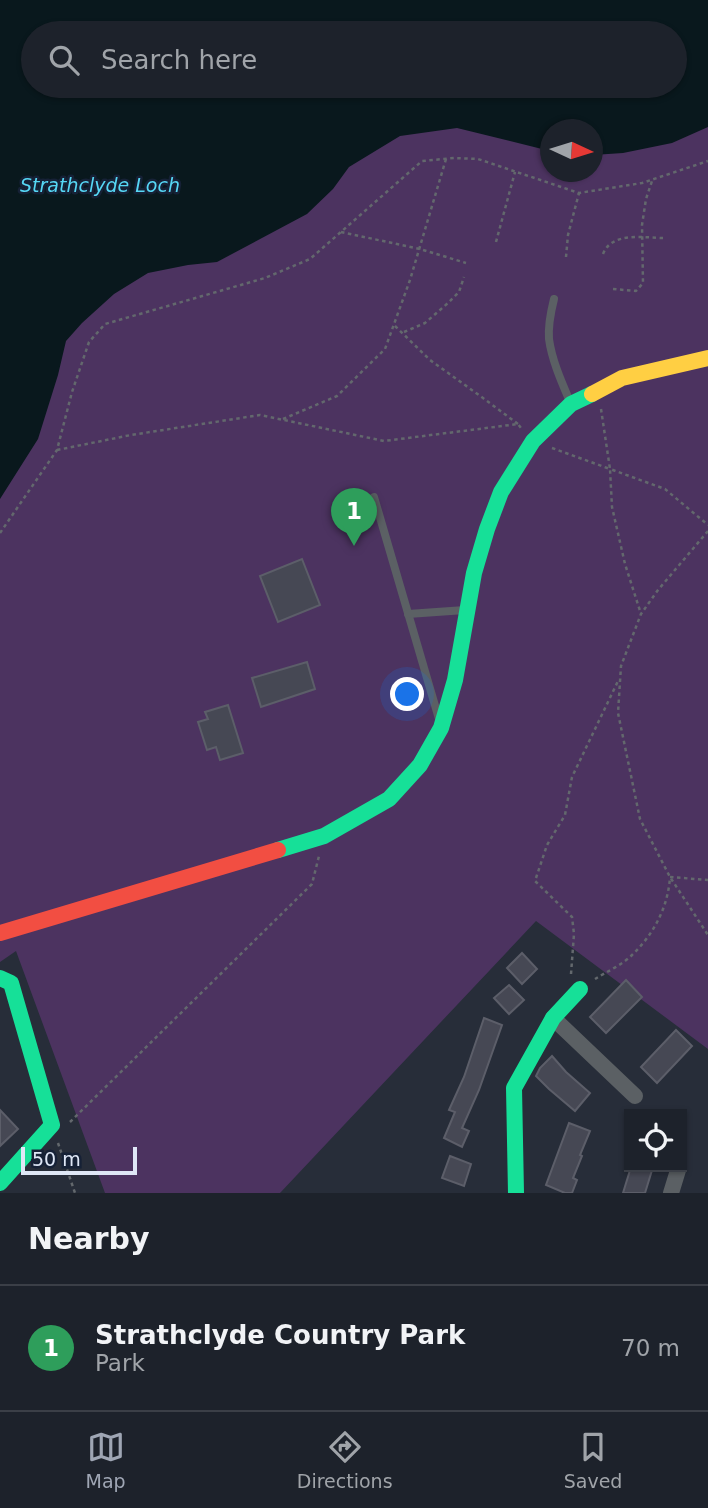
<!DOCTYPE html>
<html lang="en">
<head>
<meta charset="utf-8">
<style>
	body { margin:0; font-family:"DejaVu Sans",sans-serif; background:#2a2f37; color:#f1f3f6 }
	.controls { position:absolute; right:21px; bottom:21px; display:grid; overflow:hidden; border-radius:0px; box-shadow:0 2px 5px #0004 }
	.controls button { width:63px; height:63px; display:grid; place-items:center; padding:0; border:0; border-bottom:2px solid #3b3f47; background:#1d222b; color:#f1f3f6; font:35px sans-serif }
	.compass { position:absolute; left:540px; top:119px; width:63px; height:63px; border-radius:50%; background:#1d222b; box-shadow:0 2px 5px #0004; rotate:94deg }
	.scale { position:absolute; left:21px; bottom:18px; width:116px; box-sizing:border-box; padding-left:7px; border:4px solid #dfe7f6; border-top:0; font-size:19px; line-height:24px; white-space:nowrap; color:#dfe7f6; -webkit-text-stroke:5px #162136; paint-order:stroke }
	.you { position:absolute; left:408px; top:695px; width:24px; height:24px; margin:-18px; border:5px solid #fff; border-radius:50%; background:#1a73e8; box-shadow:0 0 0 10px #1a73e833 }
	.badge { display:grid; place-items:center; width:46px; height:46px; border-radius:50%; background:#9fa6b4; color:#fff; font-size:23px; font-weight:700 }
	.pin { position:absolute; translate:-50% -58px; filter:drop-shadow(0 2px 4px #0008) }
	.pin::after { content:''; position:absolute; top:37px; width:24px; height:21px; background:inherit; clip-path:polygon(0 0,100% 0,50% 100%) }
	.list { margin:0; padding:0; list-style:none }
	h2 { display:flex; justify-content:space-between; align-items:center; height:91px; margin:0; padding:0 28px; font-size:30px }
	h2 small { font-size:23px; font-weight:400; color:#a0a4a9 }
	.list li { display:grid; grid-template-columns:46px 1fr auto; gap:21px; align-items:center; box-sizing:border-box; height:126px; padding:0 28px; border-top:2px solid #3b3f47 }
	.list b { display:block; font-size:26px; white-space:nowrap }
	.list p { margin:0; font-size:23px; white-space:nowrap; color:#a0a4a9 }
	.list em { font-size:23px; font-style:normal; color:#a0a4a9 }
	.icon { flex:none; width:38px; height:38px; fill:none; stroke:currentColor; stroke-width:2; stroke-linecap:round; stroke-linejoin:round }
	.map { position:relative; flex:none; width:708px; height:1193px; overflow:hidden }
	.search { position:absolute; background:#1d222b; box-shadow:0 2px 5px #0004; left:21px; right:21px; top:21px; height:77px; display:flex; align-items:center; gap:18px; box-sizing:border-box; padding:0 24px; border-radius:38px; color:#a0a4a9; font-size:26px }
	.sheet { height:217px; background:#1d222b }
	nav { display:flex; justify-content:space-around; align-items:center; box-sizing:border-box; height:98px; border-top:2px solid #3b3f47; background:#1d222b; font-size:19px; color:#a0a4a9 }
	nav a { display:grid; justify-items:center; gap:4px }
	nav .on { color:#9fa6b4 }
	.map>svg:first-child { display:block }
	.green { fill:#4c3360; fill-rule:evenodd }
	.water { fill:#09181d; fill-rule:evenodd }
	.building { fill:#464854; stroke:#5c5e69; stroke-width:2 }
	.lines { fill:none; stroke-linecap:round; stroke-linejoin:round }
	.path { stroke:#63686d; stroke-width:2.5; stroke-dasharray:3.5 3.5; stroke-linecap:butt }
	.lane { stroke:#5b6064; stroke-width:8 }
	.street { stroke:#5b6064; stroke-width:16 }
	.fast { stroke:#16e098; stroke-width:16 }
	.slow { stroke:#ffcf43; stroke-width:16 }
	.jam { stroke:#f24e42; stroke-width:16 }
	.labels { text-anchor:middle; stroke-width:5; stroke-linejoin:round; paint-order:stroke }
	.water-label { font-size:19px; font-style:italic; fill:#56d7f5; stroke:#162136 }
</style>
</head>
<body>
<div class="map">
<svg width="708" height="1193" viewBox="0 0 708 1193">
	<rect width="100%" height="100%" fill="#272d39"/>
	<path class="green" d="M0,0h708v1049l-172,-128 -256,272h-175l-89,-242 -16,11zM33,33h642v53h-642zM550,130h42v42h-42z"/>
	<path class="water" d="M0,0h708v127l-36,16 -49,10 -30,2 -1,-25h-42v21l-93,-23 -57,8 -51,31 -16,22 -26,25 -90,48 -29,3 -40,8 -34,21 -32,29 -16,18 -8,34 -20,64 -38,60zM33,33h642v53h-642z"/>
	<g class="building">
		<polygon points="302,559 320,605 278,622 260,576"/>
		<polygon points="307,662 315,689 261,707 252,678"/>
		<polygon points="228,705 243,753 220,760 216,747 207,750 198,722 208,719 205,712"/>
		<polygon points="522,953 537,969 522,984 507,968"/>
		<polygon points="626,980 642,997 606,1033 590,1017"/>
		<polygon points="509,985 524,1000 509,1014 494,998"/>
		<polygon points="484,1018 502,1025 479,1090 462,1128 469,1131 462,1147 444,1138 455,1112 449,1110 464,1077"/>
		<polygon points="676,1030 692,1046 657,1083 641,1067"/>
		<polygon points="552,1056 566,1072 590,1093 575,1111 549,1089 536,1076 540,1068"/>
		<polygon points="0,1110 18,1129 0,1146"/>
		<polygon points="569,1123 590,1131 580,1155 582,1156 573,1178 577,1180 572,1193 565,1193 546,1185"/>
		<polygon points="450,1156 471,1164 464,1186 442,1178"/>
		<polygon points="631,1167 653,1167 645,1193 623,1193"/>
	</g>
	<g class="lines">
		<g class="path">
			<polyline points="341,232 420,249 466,263"/>
			<polyline points="496,242 515,172"/>
			<path d="M603,254c9,-23 42,-16 61,-16"/>
			<polyline points="566,257 568,235 579,193"/>
			<polyline points="613,289 636,291 643,283 642,225 646,199 652,181"/>
			<polyline points="395,326 430,360 483,398 518,424"/>
			<polyline points="404,332 425,323 448,303 459,292 464,277"/>
			<polyline points="601,409 610,469 665,489 708,525"/>
			<polyline points="283,419 337,396 385,349 410,280 446,159"/>
			<polyline points="552,448 610,469 612,507 625,564 641,614"/>
			<polyline points="57,450 131,435 260,415 384,441 518,424 521,428"/>
			<polyline points="708,531 658,590 641,614 621,666 618,713 640,819 670,877 708,935"/>
			<polyline points="0,533 57,450 72,392 89,342 105,324 265,278 310,259 422,161 454,158 478,159 579,193 642,183 708,161"/>
			<polyline points="571,974 574,934 572,917 535,881 547,845 565,815 572,777 619,679"/>
			<path d="M595,979c11,-7 27,-14 37,-24 22,-21 36,-48 38,-78l38,3"/>
			<polyline points="70,1122 312,884 319,856"/>
			<polyline points="58,1143 75,1193"/>
		</g>
		<g class="lane">
			<path d="M554,299c-3,12 -6,27 -5,40 3,22 13,44 22,65"/>
			<polyline points="374,497 439,719"/>
			<polyline points="408,614 465,610"/>
		</g>
		<g class="street">
			<polyline points="553,1018 635,1096"/>
			<polyline points="671,1193 679,1167"/>
		</g>
		<g class="fast">
			<polyline points="278,850 324,836 389,799 420,765 441,728 455,680 474,573 487,529 501,492 533,441 571,404 592,394"/>
			<polyline points="0,978 11,983 52,1125 0,1183"/>
			<polyline points="516,1193 514,1088 553,1018 580,989"/>
		</g>
		<polyline class="slow" points="592,394 622,378 708,358"/>
		<polyline class="jam" points="0,933 278,850"/>
	</g>
	<g class="labels">
		<g class="water-label">
			<text x="100" y="192">Strathclyde Loch</text>
		</g>
	</g>
</svg>
<div class="controls">
<button><svg class="icon" aria-label="locate" viewBox="0 0 24 24"><circle cx="12" cy="12" r="6"/><path d="M12 2v4M12 18v4M2 12h4M18 12h4"/></svg></button>
</div>
<svg class="compass" viewBox="-18 -18 36 36"><path d="M0-13l5 13h-10z" fill="#e53935"/><path d="M0 13l5-13h-10z" fill="#a0a4a9"/></svg>
<div class="scale">50 m</div>
<div class="you"></div>
<div class="pin badge" style="left:354px;top:546px;background:#2e9e5b">1</div>
<div class="search"><svg class="icon" aria-label="search" viewBox="0 0 24 24"><circle cx="10" cy="10" r="6"/><path d="M15 15l6 6"/></svg>Search here</div>
</div>
<section class="sheet">
<h2>Nearby<small></small></h2>
<ul class="list">
<li><span class="badge" style="background:#2e9e5b">1</span><div><b>Strathclyde Country Park</b><p>Park</p></div><em>70 m</em></li>
</ul>
</section>
<nav>
<a class="on"><svg class="icon" aria-label="map" viewBox="0 0 24 24"><path d="M3 6l6-2 6 2 6-2v14l-6 2-6-2-6 2zM9 4v14M15 6v14"/></svg>Map</a>
<a><svg class="icon" aria-label="directions" viewBox="0 0 24 24"><path d="M12 3l9 9-9 9-9-9zM9 14v-3h6M13 9l2 2-2 2"/></svg>Directions</a>
<a><svg class="icon" aria-label="saved" viewBox="0 0 24 24"><path d="M7 4h10v16l-5-4-5 4z"/></svg>Saved</a>
</nav>
</body>
</html>
